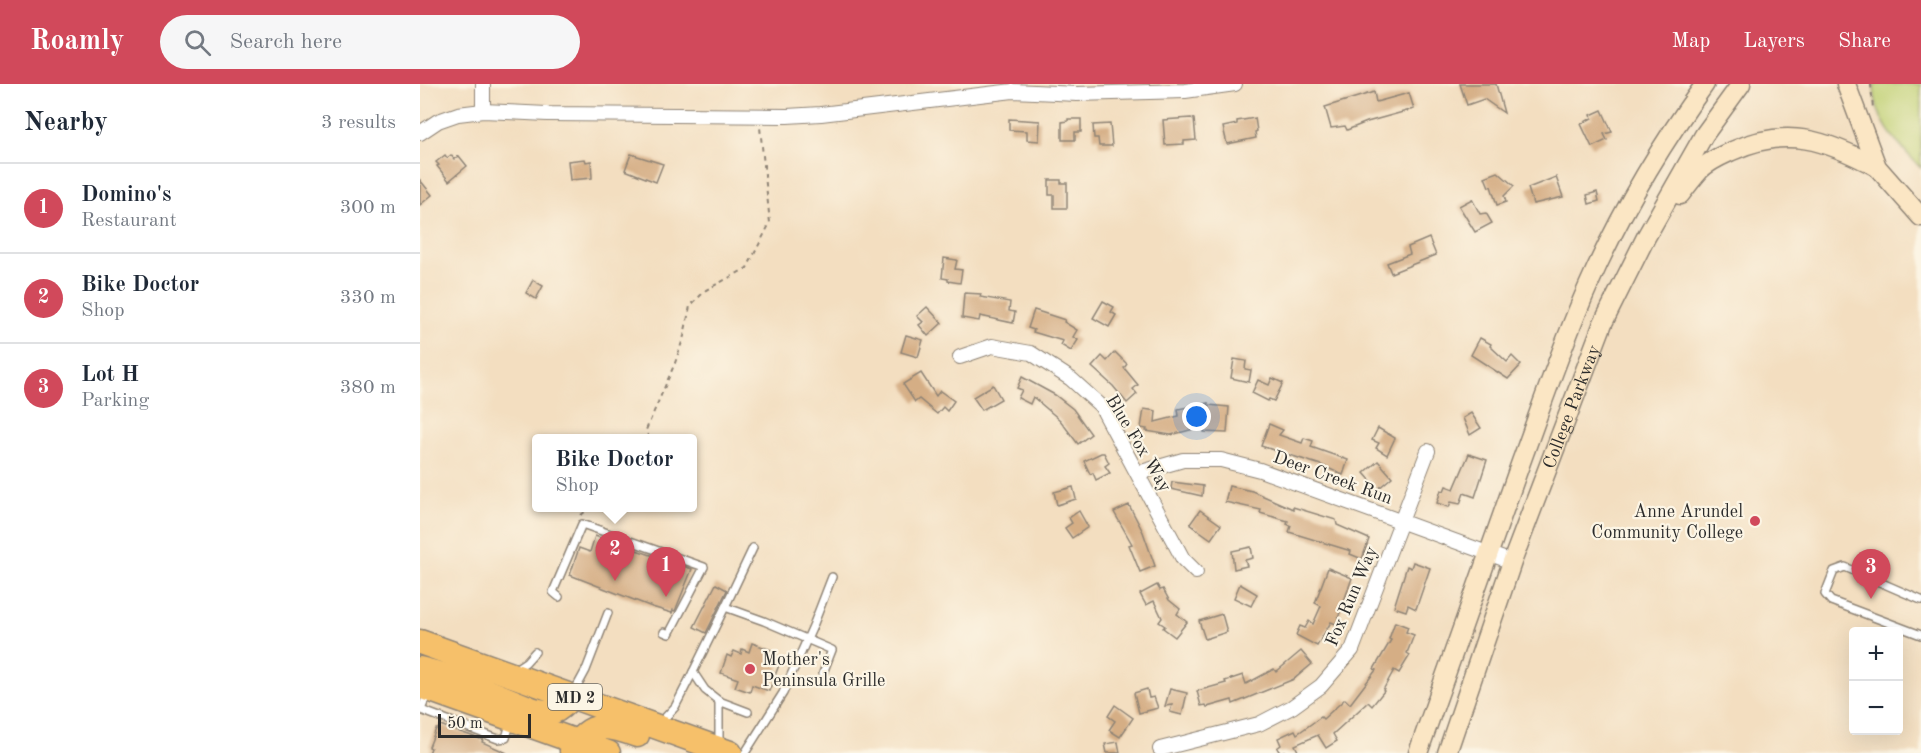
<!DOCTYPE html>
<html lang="en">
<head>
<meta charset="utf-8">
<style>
	body { margin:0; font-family:"Old Standard TT",serif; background:#f6f6f7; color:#1f2937 }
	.controls { position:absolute; right:18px; bottom:18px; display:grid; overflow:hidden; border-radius:6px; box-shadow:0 6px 24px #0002 }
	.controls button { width:54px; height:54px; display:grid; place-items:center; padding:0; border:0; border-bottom:2px solid #e0e1e3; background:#fff; color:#1f2937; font:30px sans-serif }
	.scale { position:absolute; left:18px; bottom:15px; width:93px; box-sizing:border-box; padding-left:6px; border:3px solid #2b2b2b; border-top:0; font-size:16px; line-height:21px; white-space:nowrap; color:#2b2b2b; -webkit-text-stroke:4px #fcf5e5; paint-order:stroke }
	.you { position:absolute; left:777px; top:333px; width:21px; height:21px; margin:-15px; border:4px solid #fff; border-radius:50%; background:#1a73e8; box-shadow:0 0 0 9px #1a73e833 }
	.badge { display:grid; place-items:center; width:39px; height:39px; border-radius:50%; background:#d1495b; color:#fff; font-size:20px; font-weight:700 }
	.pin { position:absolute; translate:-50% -50px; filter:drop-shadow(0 2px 3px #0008) }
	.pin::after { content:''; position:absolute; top:32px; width:21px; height:18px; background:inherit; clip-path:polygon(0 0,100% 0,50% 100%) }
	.popup { position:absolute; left:112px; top:350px; width:165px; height:78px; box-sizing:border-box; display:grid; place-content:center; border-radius:6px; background:#fff; filter:drop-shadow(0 2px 4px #0005); font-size:20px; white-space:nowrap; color:#747a83 }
	.popup b { font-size:22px; color:#1f2937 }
	.popup::after { content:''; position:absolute; left:50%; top:100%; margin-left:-12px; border:12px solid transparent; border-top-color:#fff }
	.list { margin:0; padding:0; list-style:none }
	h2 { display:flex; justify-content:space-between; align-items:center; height:78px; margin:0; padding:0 24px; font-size:26px }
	h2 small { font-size:20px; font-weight:400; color:#747a83 }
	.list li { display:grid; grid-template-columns:39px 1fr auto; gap:18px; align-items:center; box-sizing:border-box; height:90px; padding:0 24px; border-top:2px solid #e0e1e3 }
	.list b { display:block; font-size:22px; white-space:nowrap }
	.list p { margin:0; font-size:20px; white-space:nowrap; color:#747a83 }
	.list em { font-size:20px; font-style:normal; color:#747a83 }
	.icon { flex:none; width:33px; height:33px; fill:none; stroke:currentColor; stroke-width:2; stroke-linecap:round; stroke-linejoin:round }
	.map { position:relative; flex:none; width:1501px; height:669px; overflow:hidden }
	header { display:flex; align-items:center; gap:36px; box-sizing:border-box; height:84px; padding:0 30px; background:#d1495b; color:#fff }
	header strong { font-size:28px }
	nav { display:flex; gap:33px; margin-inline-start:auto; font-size:21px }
	.search { width:420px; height:54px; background:#f6f6f7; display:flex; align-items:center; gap:15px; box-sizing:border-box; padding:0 21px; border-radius:33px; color:#747a83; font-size:22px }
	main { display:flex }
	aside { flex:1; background:#fff }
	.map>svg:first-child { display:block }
	.green { fill:#c0d073; stroke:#767e4f; stroke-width:1.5 }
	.building { fill:#d5ae85 }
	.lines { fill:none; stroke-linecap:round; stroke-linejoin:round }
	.lane-casing { stroke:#8f8476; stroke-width:10 }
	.street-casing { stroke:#8f8476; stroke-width:16 }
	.secondary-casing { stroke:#8f8476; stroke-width:21 }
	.highway-casing { stroke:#8f8476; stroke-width:27 }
	.path { stroke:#8f8476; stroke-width:2; stroke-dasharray:4.5 4.5; stroke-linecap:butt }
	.lane { stroke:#fff; stroke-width:7 }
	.street { stroke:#fff; stroke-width:14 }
	.secondary { stroke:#fbe6c4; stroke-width:18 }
	.highway { stroke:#f6c06b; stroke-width:24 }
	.poi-dot { fill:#d1495b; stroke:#fcf5e5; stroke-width:2 }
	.labels { text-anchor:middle; stroke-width:4.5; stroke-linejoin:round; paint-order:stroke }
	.shield { fill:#fcf5e5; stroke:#6a6863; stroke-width:1.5 }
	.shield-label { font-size:16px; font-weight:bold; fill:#2b2b2b }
	.street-label { font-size:18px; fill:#2b2b2b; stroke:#fcf5e5 }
	.poi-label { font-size:18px; fill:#2b2b2b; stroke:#fcf5e5; text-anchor:end }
</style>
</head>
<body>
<header>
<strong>Roamly</strong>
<div class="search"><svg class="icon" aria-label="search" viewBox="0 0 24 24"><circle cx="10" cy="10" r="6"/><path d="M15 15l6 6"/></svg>Search here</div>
<nav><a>Map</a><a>Layers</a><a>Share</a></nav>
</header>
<main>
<aside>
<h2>Nearby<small>3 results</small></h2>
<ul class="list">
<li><span class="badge">1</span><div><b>Domino's</b><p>Restaurant</p></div><em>300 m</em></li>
<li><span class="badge">2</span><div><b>Bike Doctor</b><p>Shop</p></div><em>330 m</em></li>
<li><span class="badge">3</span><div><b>Lot H</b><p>Parking</p></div><em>380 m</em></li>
</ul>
</aside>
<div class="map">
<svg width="1501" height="669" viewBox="0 0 1501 669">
	<rect width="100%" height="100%" fill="#fcf5e5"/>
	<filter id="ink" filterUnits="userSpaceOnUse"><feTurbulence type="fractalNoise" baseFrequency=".0167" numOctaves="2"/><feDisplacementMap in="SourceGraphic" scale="12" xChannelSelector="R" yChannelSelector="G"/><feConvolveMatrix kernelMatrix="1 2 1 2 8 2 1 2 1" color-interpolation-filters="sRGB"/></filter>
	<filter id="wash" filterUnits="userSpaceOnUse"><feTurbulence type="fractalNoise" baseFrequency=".008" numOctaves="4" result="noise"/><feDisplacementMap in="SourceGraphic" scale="24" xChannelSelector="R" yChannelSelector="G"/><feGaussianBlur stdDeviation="1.35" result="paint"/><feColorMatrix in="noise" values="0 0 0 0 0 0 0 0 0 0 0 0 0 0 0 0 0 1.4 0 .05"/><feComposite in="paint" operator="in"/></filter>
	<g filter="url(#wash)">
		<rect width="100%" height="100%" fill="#f3dec0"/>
		<path class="green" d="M1454,0h47v84c-23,-24 -48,-48 -47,-84z"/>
		<g id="blocks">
			<g class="building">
				<polygon points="1040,0 1076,0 1084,29 1064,15 1047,21"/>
				<polygon points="954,8 956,18 989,9 994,25 947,38 927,46 925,42 911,44 905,23"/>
				<polygon points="1182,26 1192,48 1184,50 1187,56 1172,63 1161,40 1172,34 1171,31"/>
				<polygon points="771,34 774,35 776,56 764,57 764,60 745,61 743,36"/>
				<polygon points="835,34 837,47 835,48 836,54 807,60 803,43 817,40 817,37"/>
				<polygon points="589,35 620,37 619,57 607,56 607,47 589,46"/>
				<polygon points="648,35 661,35 661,48 655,48 655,56 642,56 642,38 648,37"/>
				<polygon points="690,40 692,62 679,62 678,54 674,54 673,41"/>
				<polygon points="211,70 243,80 236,98 205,86"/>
				<polygon points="25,71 27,74 31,71 34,75 39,72 47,82 29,97 17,82 19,81 16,78"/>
				<polygon points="165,75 166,78 171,77 172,94 150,96 148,77"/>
				<polygon points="1078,88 1094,102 1084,112 1086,118 1077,121 1071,102 1069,103 1065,93"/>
				<polygon points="1136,93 1143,113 1113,120 1108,104"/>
				<polygon points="0,96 12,111 0,121"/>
				<polygon points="629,96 641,96 641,99 647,99 647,124 634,124 634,111 629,111"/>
				<polygon points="1177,108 1179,117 1169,120 1167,111"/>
				<polygon points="1052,115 1060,130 1066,129 1072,139 1055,148 1039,122"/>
				<polygon points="1009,154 1016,171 971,189 967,179 990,170 988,163"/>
				<polygon points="524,174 537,176 535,185 542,186 540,199 528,197 528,195 522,194"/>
				<polygon points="113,196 123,202 116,215 106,209"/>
				<polygon points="544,209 561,210 560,213 590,218 589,227 595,228 593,239 560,232 559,237 542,234"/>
				<polygon points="683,217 694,223 691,228 696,231 689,243 673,234"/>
				<polygon points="507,223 522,239 508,252 499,241 503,238 497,232"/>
				<polygon points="614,226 645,236 644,238 657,246 653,253 658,256 651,267 641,261 643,257 613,248 614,246 608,244"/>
				<polygon points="486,251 503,256 498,273 481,268"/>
				<polygon points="1060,254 1071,260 1070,262 1087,278 1092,272 1101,281 1088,295 1051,271"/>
				<polygon points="695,268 707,280 704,284 718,301 713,305 717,310 707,319 693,302 672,283 682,272 687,277"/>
				<polygon points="814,275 826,277 825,285 831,286 829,298 811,294"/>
				<polygon points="501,289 516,312 520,307 534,317 527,327 523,323 517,330 499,315 495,318 483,300"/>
				<polygon points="602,293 635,311 653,325 671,350 658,360 640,336 613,313 610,320 598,314 602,306 597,304"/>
				<polygon points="852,294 863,299 854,317 849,315 848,317 832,309 838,296 849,301"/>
				<polygon points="573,301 581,315 562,326 553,313"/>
				<polygon points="788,319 788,321 809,323 807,349 784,348 785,342 751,351 726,347 727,345 721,344 724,325 736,327 735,338 759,332 758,325"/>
				<polygon points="1051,329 1061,344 1050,351 1043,334"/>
				<polygon points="849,340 863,346 859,351 882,359 884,354 893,357 891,363 928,376 923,391 901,381 841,362"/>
				<polygon points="958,344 975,354 967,371 956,364 959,359 952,356"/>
				<polygon points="681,369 684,369 689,379 685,382 690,389 676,396 673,389 670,390 664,377"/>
				<polygon points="1049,370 1067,376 1055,413 1044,409 1040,420 1031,418 1029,423 1017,419 1021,406 1024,407 1026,402 1034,405"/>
				<polygon points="958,377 972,393 958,405 944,389"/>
				<polygon points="752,398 783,402 782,412 751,405"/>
				<polygon points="809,402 832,407 873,425 873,423 916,436 917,441 949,455 942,475 930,470 931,467 869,448 871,442 867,440 868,437 840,429 841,426 805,418"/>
				<polygon points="653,403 656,415 637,421 634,408"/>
				<polygon points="709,421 723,448 735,482 720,488 709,461 712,460 694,428"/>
				<polygon points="780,426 801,441 791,455 770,440"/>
				<polygon points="659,427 668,443 652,454 645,444 652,439 649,434"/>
				<polygon points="175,452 272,485 255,527 253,526 252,529 232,523 150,491 159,464 170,468"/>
				<polygon points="831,463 833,474 825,476 827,482 814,485 812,467"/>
				<polygon points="993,478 1010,484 996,525 988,521 986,527 974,523 987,482 991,484"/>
				<polygon points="908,484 932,494 916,540 911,538 897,562 876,551 880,542 885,544 889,537 893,540 901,522 895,519"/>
				<polygon points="296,500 307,506 286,549 274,543"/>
				<polygon points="820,500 837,510 831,522 814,514"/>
				<polygon points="737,501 740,506 743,505 749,516 760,525 757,530 767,538 755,553 743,544 745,542 739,538 742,534 734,517 726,521 720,510"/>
				<polygon points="802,530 807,548 785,555 779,537"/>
				<polygon points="975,538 988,543 986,548 994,551 987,569 990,571 979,589 974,586 963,606 964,607 952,622 948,618 913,650 917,657 906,664 898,651 875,661 879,669 865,669 864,667 860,669 857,664 861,661 858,654 875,646 877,650 901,633 903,635 925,615 930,620 956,586 954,585 971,556 969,555"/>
				<polygon points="332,559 357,568 355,574 361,576 349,607 332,601 330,608 315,603 318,595 301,589 307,571 311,573 314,567 321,570 322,565 329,568"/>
				<polygon points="881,567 892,580 874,595 813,620 812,616 787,623 786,621 781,622 777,607 806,599 805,597 823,591 826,600 854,585 856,588"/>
				<polygon points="727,605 729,614 734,613 738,624 719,629 714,609"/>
				<polygon points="750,605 767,609 762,631 750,628 752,621 745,622"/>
				<polygon points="695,621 713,634 700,653 689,646 695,637 688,632"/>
				<polygon points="20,641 63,656 62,658 87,669 9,669 11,664 9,663 16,645 18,645"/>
				<polygon points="698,658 700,669 687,669 685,660"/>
			</g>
		</g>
	</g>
	<g filter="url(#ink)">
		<use href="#blocks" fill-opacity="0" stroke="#8f8476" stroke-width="1.5"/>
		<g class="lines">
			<g class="lane-casing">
				<g id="lane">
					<polyline points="139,513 133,508 162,440 284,483 249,550 244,548"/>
					<polyline points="1501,516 1425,483 1414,487 1405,510 1411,517 1501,551"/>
					<polyline points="305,523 333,464"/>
					<polyline points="94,586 106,578 115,568"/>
					<polyline points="8,608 1,626 78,655 86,654 90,640"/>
					<polyline points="153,610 166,586 188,529"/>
					<polyline points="299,617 328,628"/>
					<polyline points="240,639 255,623 273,588"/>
					<polyline points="299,660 299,617 285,606 273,588 305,523 344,537 412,566 403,589"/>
					<polyline points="325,669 363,609 393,542 412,493"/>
				</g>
			</g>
			<g class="street-casing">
				<g id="street">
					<polyline points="63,27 63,0"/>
					<polyline points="0,49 18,37 38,30 63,27 127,30 367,32 401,30 593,7 657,10 765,7 815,0"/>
					<polyline points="540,273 572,262 611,269 651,295 681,322 763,475 776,488"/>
					<polyline points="718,389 763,376 801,376 840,386 1092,478"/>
					<polyline points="740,665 839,640 872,623 901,602 932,566 1008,367"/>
				</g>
			</g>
			<g class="secondary-casing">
				<g id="secondary">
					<polyline points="1426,0 1457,83 1501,133"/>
					<path d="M1260,111c6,-8 13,-17 20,-25 9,-9 21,-14 32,-19 55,-25 94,-11 145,16"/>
					<path d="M998,669c34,-97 68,-194 103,-291 22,-60 42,-120 68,-178 31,-70 71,-138 116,-200"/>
					<path id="s1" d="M1027,669l65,-191 91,-239 43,-86 58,-102 37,-51"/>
				</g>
			</g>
			<g class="highway-casing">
				<g id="highway">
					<polyline points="0,558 310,669"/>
					<path d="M0,585l35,9 79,32c21,5 23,1 38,-14"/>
					<polyline points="0,602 188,669"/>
					<path d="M152,667c18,-31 35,-27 65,-16"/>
				</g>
			</g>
			<g class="path">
				<polyline points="1451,0 1453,25"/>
				<polyline points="229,354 226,346 255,279 264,252 270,222 286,206 327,184 350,139 340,43"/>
				<polyline points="161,431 170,424"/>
			</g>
			<use href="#lane" class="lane"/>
			<use href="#street" class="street"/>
			<use href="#secondary" class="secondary"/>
			<use href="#highway" class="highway"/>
		</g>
	</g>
	<g class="poi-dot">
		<circle cx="1335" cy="437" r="6"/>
		<circle cx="330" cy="585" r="6"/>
	</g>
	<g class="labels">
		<rect class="shield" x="128" y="600" width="54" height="26" rx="4.5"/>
		<g class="shield-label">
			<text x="155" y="619">MD 2</text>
		</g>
		<g class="street-label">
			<text dy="6" stroke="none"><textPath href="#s1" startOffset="368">College Parkway</textPath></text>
			<text transform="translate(719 359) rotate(59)" y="6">Blue Fox Way</text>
			<text transform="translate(913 393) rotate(20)" y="6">Deer Creek Run</text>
			<text transform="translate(931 512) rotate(-67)" y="6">Fox Run Way</text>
		</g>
		<g class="poi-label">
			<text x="1323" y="433">Anne Arundel<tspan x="1323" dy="21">Community College</tspan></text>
			<text x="342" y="581" text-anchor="start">Mother's<tspan x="342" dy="21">Peninsula Grille</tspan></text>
		</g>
	</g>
</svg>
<div class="controls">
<button>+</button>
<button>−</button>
</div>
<div class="scale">50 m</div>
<div class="you"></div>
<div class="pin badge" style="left:246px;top:513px">1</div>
<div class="pin badge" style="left:195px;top:497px">2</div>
<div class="popup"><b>Bike Doctor</b>Shop</div>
<div class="pin badge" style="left:1451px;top:515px">3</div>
</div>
</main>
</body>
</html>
